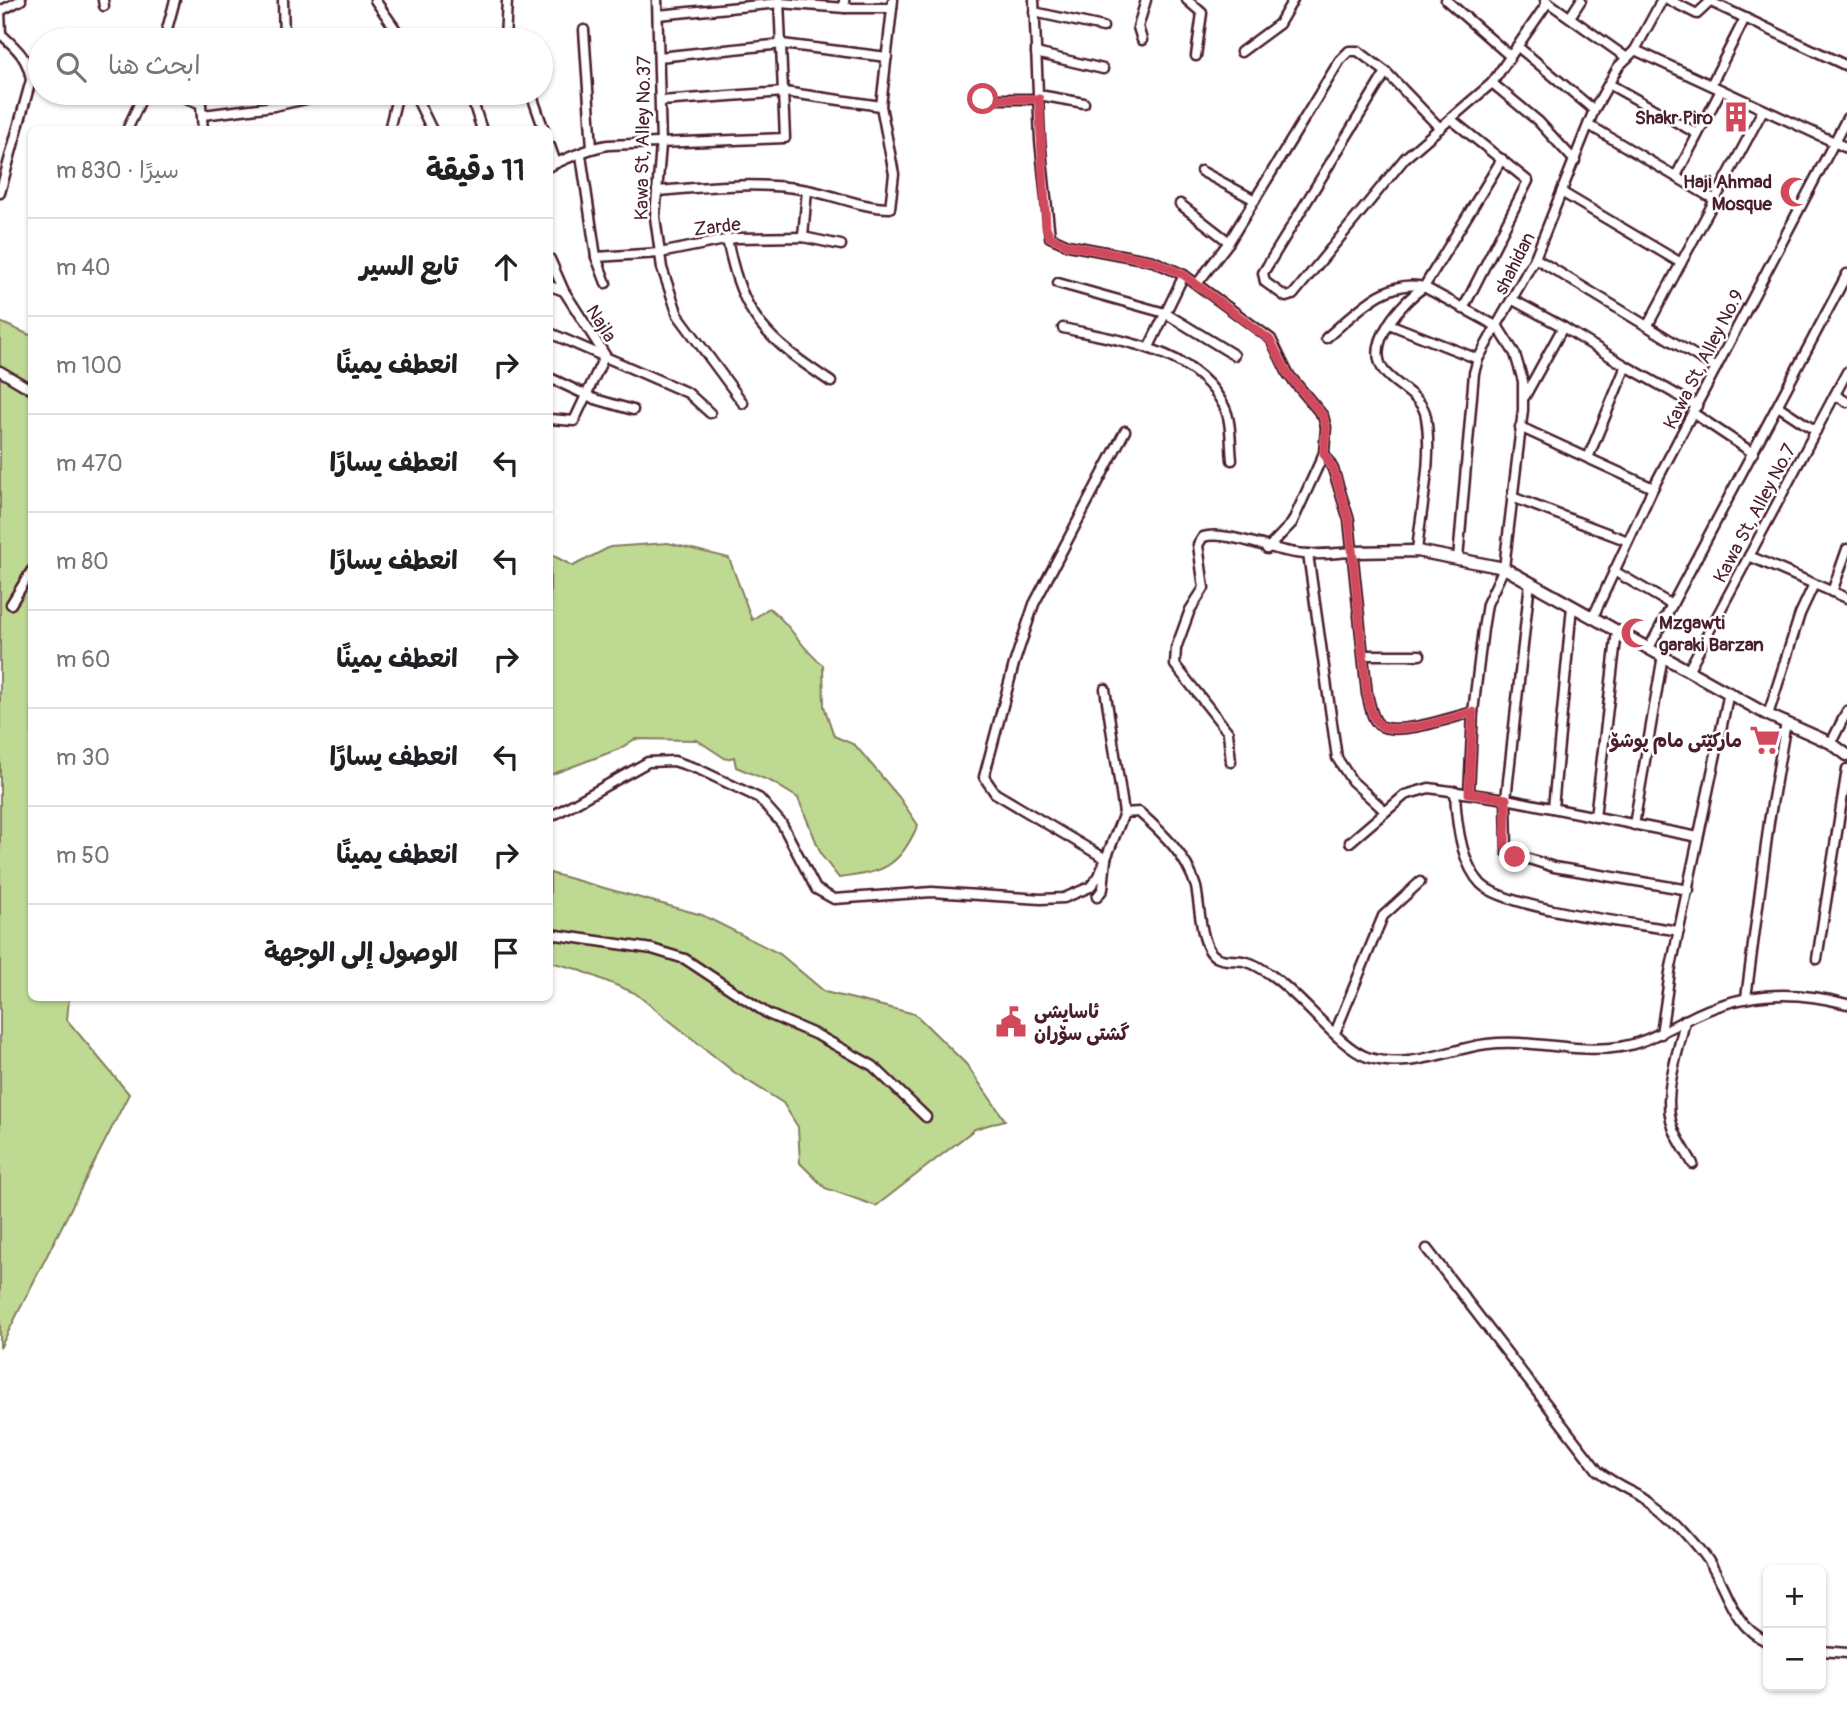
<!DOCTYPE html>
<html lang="ar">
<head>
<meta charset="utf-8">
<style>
	body { margin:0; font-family:Pangolin,"Playpen Sans Arabic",sans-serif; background:#f2f2f2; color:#202124; direction:rtl }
	.controls { position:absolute; right:21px; bottom:21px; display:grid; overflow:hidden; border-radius:10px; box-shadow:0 2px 5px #0004 }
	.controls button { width:63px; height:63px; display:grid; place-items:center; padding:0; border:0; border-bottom:2px solid #e0e0e0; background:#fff; color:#202124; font:35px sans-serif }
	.stop { position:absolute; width:21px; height:21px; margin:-16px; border:5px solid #d1495b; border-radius:50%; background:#fff }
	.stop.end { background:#d1495b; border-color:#fff; box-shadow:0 2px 7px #0008 }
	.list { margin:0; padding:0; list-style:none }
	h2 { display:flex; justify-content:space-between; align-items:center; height:91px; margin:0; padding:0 28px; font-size:30px }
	h2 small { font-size:23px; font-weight:400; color:#757577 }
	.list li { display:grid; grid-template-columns:46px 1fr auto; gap:21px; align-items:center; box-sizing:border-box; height:98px; padding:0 28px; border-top:2px solid #e0e0e0 }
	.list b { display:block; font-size:26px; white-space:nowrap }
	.list em { font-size:23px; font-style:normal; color:#757577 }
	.icon { flex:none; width:38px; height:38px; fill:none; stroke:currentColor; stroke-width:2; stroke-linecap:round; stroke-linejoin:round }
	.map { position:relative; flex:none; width:1847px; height:1712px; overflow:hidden; direction:ltr }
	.search { position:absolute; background:#fff; box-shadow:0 2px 5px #0004; left:28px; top:28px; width:525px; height:77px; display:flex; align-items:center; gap:18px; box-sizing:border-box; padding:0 24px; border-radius:38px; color:#757577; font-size:26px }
	.panel { position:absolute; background:#fff; box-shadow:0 2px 5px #0004; left:28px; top:126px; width:525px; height:875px; border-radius:10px; direction:rtl }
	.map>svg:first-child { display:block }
	.green { fill:#beda92; stroke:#847c5e; stroke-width:2 }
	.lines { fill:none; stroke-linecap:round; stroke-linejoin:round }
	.minor-casing { stroke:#4a1f2b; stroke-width:13 }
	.tertiary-casing { stroke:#4a1f2b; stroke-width:15 }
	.minor { stroke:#fff; stroke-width:8 }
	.tertiary { stroke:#fff; stroke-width:10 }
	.route { stroke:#d1495b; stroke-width:9 }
	.labels { text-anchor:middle; stroke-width:5; stroke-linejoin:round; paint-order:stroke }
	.poi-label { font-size:19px; font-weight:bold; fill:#4a1f2b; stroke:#fff; text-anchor:end }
	.street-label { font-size:19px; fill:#4a1f2b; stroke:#fff }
</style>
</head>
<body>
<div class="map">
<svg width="1847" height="1712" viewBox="0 0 1847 1712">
	<rect width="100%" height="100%" fill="#fff"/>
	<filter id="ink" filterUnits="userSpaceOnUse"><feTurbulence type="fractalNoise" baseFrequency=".0143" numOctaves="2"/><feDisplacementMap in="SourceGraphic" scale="14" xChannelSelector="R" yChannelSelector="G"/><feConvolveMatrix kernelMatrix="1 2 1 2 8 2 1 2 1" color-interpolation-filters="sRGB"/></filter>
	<g filter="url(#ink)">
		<g class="green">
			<polygon points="0,322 32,336 32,998 69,998 67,1020 129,1094 0,1348"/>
			<path d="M668,543l61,15 23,62 17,-12c22,16 32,41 54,57l1,41 10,30 21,9 44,52 19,28c-20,43 -34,47 -79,53l-17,-22 -24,-58 -26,-16 -36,-15 -2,-10 -8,2 -29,-19 -62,-1 -16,10 -69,26v-221l23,12 37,-19z"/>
			<polygon points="550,873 702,915 780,954 825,992 915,1014 966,1064 1005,1120 975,1129 876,1206 825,1188 800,1163 798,1127 783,1103 734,1072 635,993 577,969 550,962"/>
		</g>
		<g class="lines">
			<g class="minor-casing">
				<g id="minor">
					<polyline points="103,0 104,6"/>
					<polyline points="283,0 284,40"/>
					<polyline points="375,0 403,40"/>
					<polyline points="657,0 661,145 655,217 662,268 678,315 743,403"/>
					<path d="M1034,0l6,140 10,97 18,8 85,16 31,14 87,64 17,35 35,42 3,11 -2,26 9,16 16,51 18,174c3,10 4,24 12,31 17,12 74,-8 94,-13"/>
					<polyline points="1187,0 1202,13 1196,56"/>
					<polyline points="1446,0 1510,56"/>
					<polyline points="1545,0 1627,58"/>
					<polyline points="1669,0 1697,14 1712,0"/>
					<polyline points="1711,2 1847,66"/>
					<polyline points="845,8 892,8"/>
					<path d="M0,10l1,24c16,15 27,24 30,46l-31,113"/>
					<polyline points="0,11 21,0"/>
					<polyline points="1034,12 1103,27"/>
					<polyline points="658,15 780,3 845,8 844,0"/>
					<polyline points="1570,17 1581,0"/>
					<polyline points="584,30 592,148"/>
					<polyline points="164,40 175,0"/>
					<polyline points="405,40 439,40"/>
					<polyline points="505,40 507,0"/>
					<polyline points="1142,40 1138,27 1146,0"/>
					<polyline points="1517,46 1594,110"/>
					<polyline points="1635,50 1847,148"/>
					<polyline points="1241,52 1279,24 1293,0"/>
					<polyline points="1036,53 1103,69"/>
					<polyline points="659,57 782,44 887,57"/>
					<polyline points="1386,72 1263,273 1265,282 1286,297 1293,295 1405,158 1492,83 1548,2"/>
					<polyline points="1492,83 1538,121 1575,161"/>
					<polyline points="1609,84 1696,133"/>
					<polyline points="1711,85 1745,18"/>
					<polyline points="174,93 201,104"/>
					<polyline points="200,93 203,130"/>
					<polyline points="414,93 432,130"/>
					<polyline points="470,93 482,130"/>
					<polyline points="531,93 544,130"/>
					<polyline points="1039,95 1084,103"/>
					<polyline points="983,99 1039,99"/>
					<polyline points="661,101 784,92 881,106"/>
					<polyline points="203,115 274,106 334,93"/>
					<polyline points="1452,120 1528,181 1463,309"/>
					<polyline points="1589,125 1715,200"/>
					<polyline points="127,130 144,93"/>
					<polyline points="389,130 398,93"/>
					<polyline points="550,146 556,163"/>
					<polyline points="581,155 596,257 606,283"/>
					<path d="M550,166c17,-8 39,-18 58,-21l177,-7 -6,-138"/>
					<polyline points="1201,171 1255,200"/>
					<polyline points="1676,176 1721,90"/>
					<path d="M657,191c49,-4 101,-10 150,-1 28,5 55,18 83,18l4,-34 -13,-68 12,-106"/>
					<polyline points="1563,193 1681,263 1648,325"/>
					<polyline points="1180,204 1229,242"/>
					<polyline points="803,237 807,190"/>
					<path d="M727,239c16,80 39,99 104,143"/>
					<polyline points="596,257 660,253 735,238 803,237 841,245"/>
					<polyline points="1535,258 1716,368"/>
					<polyline points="550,259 564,291 605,355 574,421 550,419"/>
					<polyline points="1681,263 1763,110"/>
					<polyline points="1058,283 1165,313 1234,355"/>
					<polyline points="1197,284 1229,242 1340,60 1349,51 1358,51 1386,72 1440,128"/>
					<polyline points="550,286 564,291"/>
					<polyline points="1513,300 1563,327"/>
					<polyline points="1389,324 1478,359"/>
					<path d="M1063,328c57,13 131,20 161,78 8,15 6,38 8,54"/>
					<polyline points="550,333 688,393 710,413"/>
					<path d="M1326,338c27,-22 60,-61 98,-51l74,40 17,27 8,27v29l-19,158 -17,36 -4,25 -10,83 -4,81"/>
					<polyline points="1149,347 1184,275"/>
					<polyline points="0,371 32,390"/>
					<polyline points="550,378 595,399 633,410"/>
					<polyline points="1835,395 1847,402"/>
					<polyline points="1525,396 1563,327 1626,366"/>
					<polyline points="1778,406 1816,431"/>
					<polyline points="1693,413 1753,453"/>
					<polyline points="1520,427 1653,488"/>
					<polyline points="1588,458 1626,366 1697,406"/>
					<polyline points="1512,497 1628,541"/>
					<polyline points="1267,549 1292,523 1324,453"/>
					<path d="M1417,551c4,-43 16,-91 9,-134 -3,-21 -30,-30 -42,-46 -20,-28 19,-70 40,-84l78,-128"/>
					<polyline points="1308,554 1337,758 1352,781 1385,811"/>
					<polyline points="1749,556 1847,598"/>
					<polyline points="1458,559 1474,373 1478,359 1535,258 1594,110 1618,67 1635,50 1662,0"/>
					<polyline points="1614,571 1672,605"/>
					<polyline points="1530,582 1506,799 1507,852 1554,867 1689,890"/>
					<polyline points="1832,592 1847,549"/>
					<polyline points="11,604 32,570"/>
					<polyline points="1593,617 1653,488 1847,118"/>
					<polyline points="1649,648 1847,274"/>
					<polyline points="1364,655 1420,655"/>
					<polyline points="1689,669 1847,372"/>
					<polyline points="1105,689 1124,813"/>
					<polyline points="1768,715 1800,614 1814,584"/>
					<polyline points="1831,743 1847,711"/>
					<path d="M1231,762l-3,-30 -53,-67 1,-17 14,-38 14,-22 -6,-43 5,-8c22,-7 67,13 93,16 18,3 38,0 56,-1"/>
					<path d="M1455,791c1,29 5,71 26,93 25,25 158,40 198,47"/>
					<polyline points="1553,808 1572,606"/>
					<path d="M550,817l98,-55 26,-1 24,8 61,29 23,26 34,65 18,10 98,-7 109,7 23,-1 26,-11 9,-11 25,-63 15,-1c24,21 48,44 57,75 4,18 4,61 20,70 9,5 22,2 31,5 8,2 17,8 24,13 29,19 68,72 96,82 42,14 81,-8 120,-13 44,-6 88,10 133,3 26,-4 44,-17 68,-28 52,-27 103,-30 159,-15"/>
					<polyline points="1595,817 1617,631"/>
					<polyline points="1634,825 1663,655"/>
					<polyline points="1350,842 1405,795 1429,788 1506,799 1698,837"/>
					<polyline points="1097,897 1103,889 1106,859 995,793 984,777 1014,664 1034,604 1125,431"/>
					<polyline points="550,934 652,949 685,959 768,1014 819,1036 873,1066 926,1117"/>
					<polyline points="1817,959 1847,769"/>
					<polyline points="1746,998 1769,822 1786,722"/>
					<path d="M1685,1020c-6,33 -25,77 -11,110 5,12 13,23 19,34"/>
					<polyline points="1335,1033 1383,916 1420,882"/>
					<polyline points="1661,1034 1670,972 1729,692"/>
					<path d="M1427,1249l171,222c17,14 37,21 55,32 18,11 37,34 50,50 24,29 25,71 65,89"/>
					<polyline points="1821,1651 1847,1653"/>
				</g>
			</g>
			<g class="tertiary-casing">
				<polyline id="tertiary" points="1352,552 1417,551 1504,568 1768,715 1831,743 1847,755"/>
			</g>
			<use href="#minor" class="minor"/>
			<use href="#tertiary" class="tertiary"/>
		</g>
	</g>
	<g class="lines" filter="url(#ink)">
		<path class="route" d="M983,99h56l7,128 4,10 18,8 85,16 31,14 86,65 18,34 35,42 3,11 -2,26 9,16 16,51 18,174c3,10 4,24 13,31 16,12 74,-8 93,-13l-4,81 37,6 -1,46 2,7 8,5"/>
	</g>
	<defs>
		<g id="building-bare" transform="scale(2.415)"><path d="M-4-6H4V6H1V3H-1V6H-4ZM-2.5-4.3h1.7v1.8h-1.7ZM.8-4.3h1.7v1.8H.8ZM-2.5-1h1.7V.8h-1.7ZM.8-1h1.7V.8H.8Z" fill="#d1495b" stroke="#fff" stroke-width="2.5" paint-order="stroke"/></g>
		<g id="mosque-bare" transform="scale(2.415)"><path d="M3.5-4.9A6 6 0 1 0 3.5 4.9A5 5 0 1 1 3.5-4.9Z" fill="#d1495b" stroke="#fff" stroke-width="2.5" paint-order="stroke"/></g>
		<g id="supermarket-bare" transform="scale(2.415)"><path d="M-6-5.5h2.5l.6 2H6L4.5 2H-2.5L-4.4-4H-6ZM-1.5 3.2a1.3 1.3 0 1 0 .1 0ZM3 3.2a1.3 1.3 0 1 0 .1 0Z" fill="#d1495b" stroke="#fff" stroke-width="2.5" paint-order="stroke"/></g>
		<g id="civic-bare" transform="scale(2.415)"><path d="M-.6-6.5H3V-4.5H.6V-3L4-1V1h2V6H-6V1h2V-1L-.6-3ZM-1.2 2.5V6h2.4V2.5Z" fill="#d1495b" stroke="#fff" stroke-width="2.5" paint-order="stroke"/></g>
	</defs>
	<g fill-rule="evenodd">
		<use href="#building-bare" x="1736" y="117"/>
		<use href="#mosque-bare" x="1795" y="192"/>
		<use href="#mosque-bare" x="1636" y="633"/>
		<use href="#supermarket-bare" x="1765" y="740"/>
		<use href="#civic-bare" x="1011" y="1022"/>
	</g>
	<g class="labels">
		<g class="poi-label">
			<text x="1713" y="124">Shakr Piro</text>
			<text x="1772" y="188">Haji Ahmad<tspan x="1772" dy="22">Mosque</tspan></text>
			<text x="1659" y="629" text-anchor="start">Mzgawti<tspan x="1659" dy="22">garaki Barzan</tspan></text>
			<text x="1742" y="747">مارکێتی مام پوشۆ</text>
			<text x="1034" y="1018" text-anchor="start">ئاسایشی<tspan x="1034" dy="22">گشتی سۆران</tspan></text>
		</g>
		<g class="street-label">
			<text transform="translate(642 138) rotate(-89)" y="7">Kawa St, Alley No.37</text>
			<text transform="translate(717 226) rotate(-7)" y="7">Zarde</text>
			<text transform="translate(1514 263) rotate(-63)" y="7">shahidan</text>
			<text transform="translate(602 323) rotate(58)" y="7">Najla</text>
			<text transform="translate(1703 359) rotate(-63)" y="7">Kawa St, Alley No.9</text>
			<text transform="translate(1754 513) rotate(-62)" y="7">Kawa St, Alley No.7</text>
		</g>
	</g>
</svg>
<div class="controls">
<button>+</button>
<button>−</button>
</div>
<div class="stop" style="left:983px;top:99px"></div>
<div class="stop end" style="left:1515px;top:857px"></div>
<div class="search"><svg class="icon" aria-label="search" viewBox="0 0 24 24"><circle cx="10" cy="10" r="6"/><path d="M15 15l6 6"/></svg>ابحث هنا</div>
<section class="panel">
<h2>11 دقيقة<small>سيرًا · 830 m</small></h2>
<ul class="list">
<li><svg class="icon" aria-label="ahead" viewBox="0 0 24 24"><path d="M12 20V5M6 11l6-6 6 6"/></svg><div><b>تابع السير</b></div><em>40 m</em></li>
<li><svg class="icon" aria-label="right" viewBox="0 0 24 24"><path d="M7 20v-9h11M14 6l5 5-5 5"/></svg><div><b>انعطف يمينًا</b></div><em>100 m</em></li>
<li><svg class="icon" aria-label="left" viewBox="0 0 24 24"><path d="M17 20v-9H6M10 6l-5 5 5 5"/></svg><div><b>انعطف يسارًا</b></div><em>470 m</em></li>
<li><svg class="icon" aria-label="left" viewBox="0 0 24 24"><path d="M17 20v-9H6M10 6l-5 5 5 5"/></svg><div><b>انعطف يسارًا</b></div><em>80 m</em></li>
<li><svg class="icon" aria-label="right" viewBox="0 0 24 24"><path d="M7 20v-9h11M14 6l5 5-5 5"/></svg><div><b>انعطف يمينًا</b></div><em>60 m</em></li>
<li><svg class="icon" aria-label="left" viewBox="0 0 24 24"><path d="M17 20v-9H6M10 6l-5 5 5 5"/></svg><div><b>انعطف يسارًا</b></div><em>30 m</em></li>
<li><svg class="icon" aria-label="right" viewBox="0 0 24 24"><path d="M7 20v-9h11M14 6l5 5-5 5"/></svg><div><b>انعطف يمينًا</b></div><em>50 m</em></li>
<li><svg class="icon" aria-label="arrive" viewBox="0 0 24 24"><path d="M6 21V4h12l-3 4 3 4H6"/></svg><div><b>الوصول إلى الوجهة</b></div></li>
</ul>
</section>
</div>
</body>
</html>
